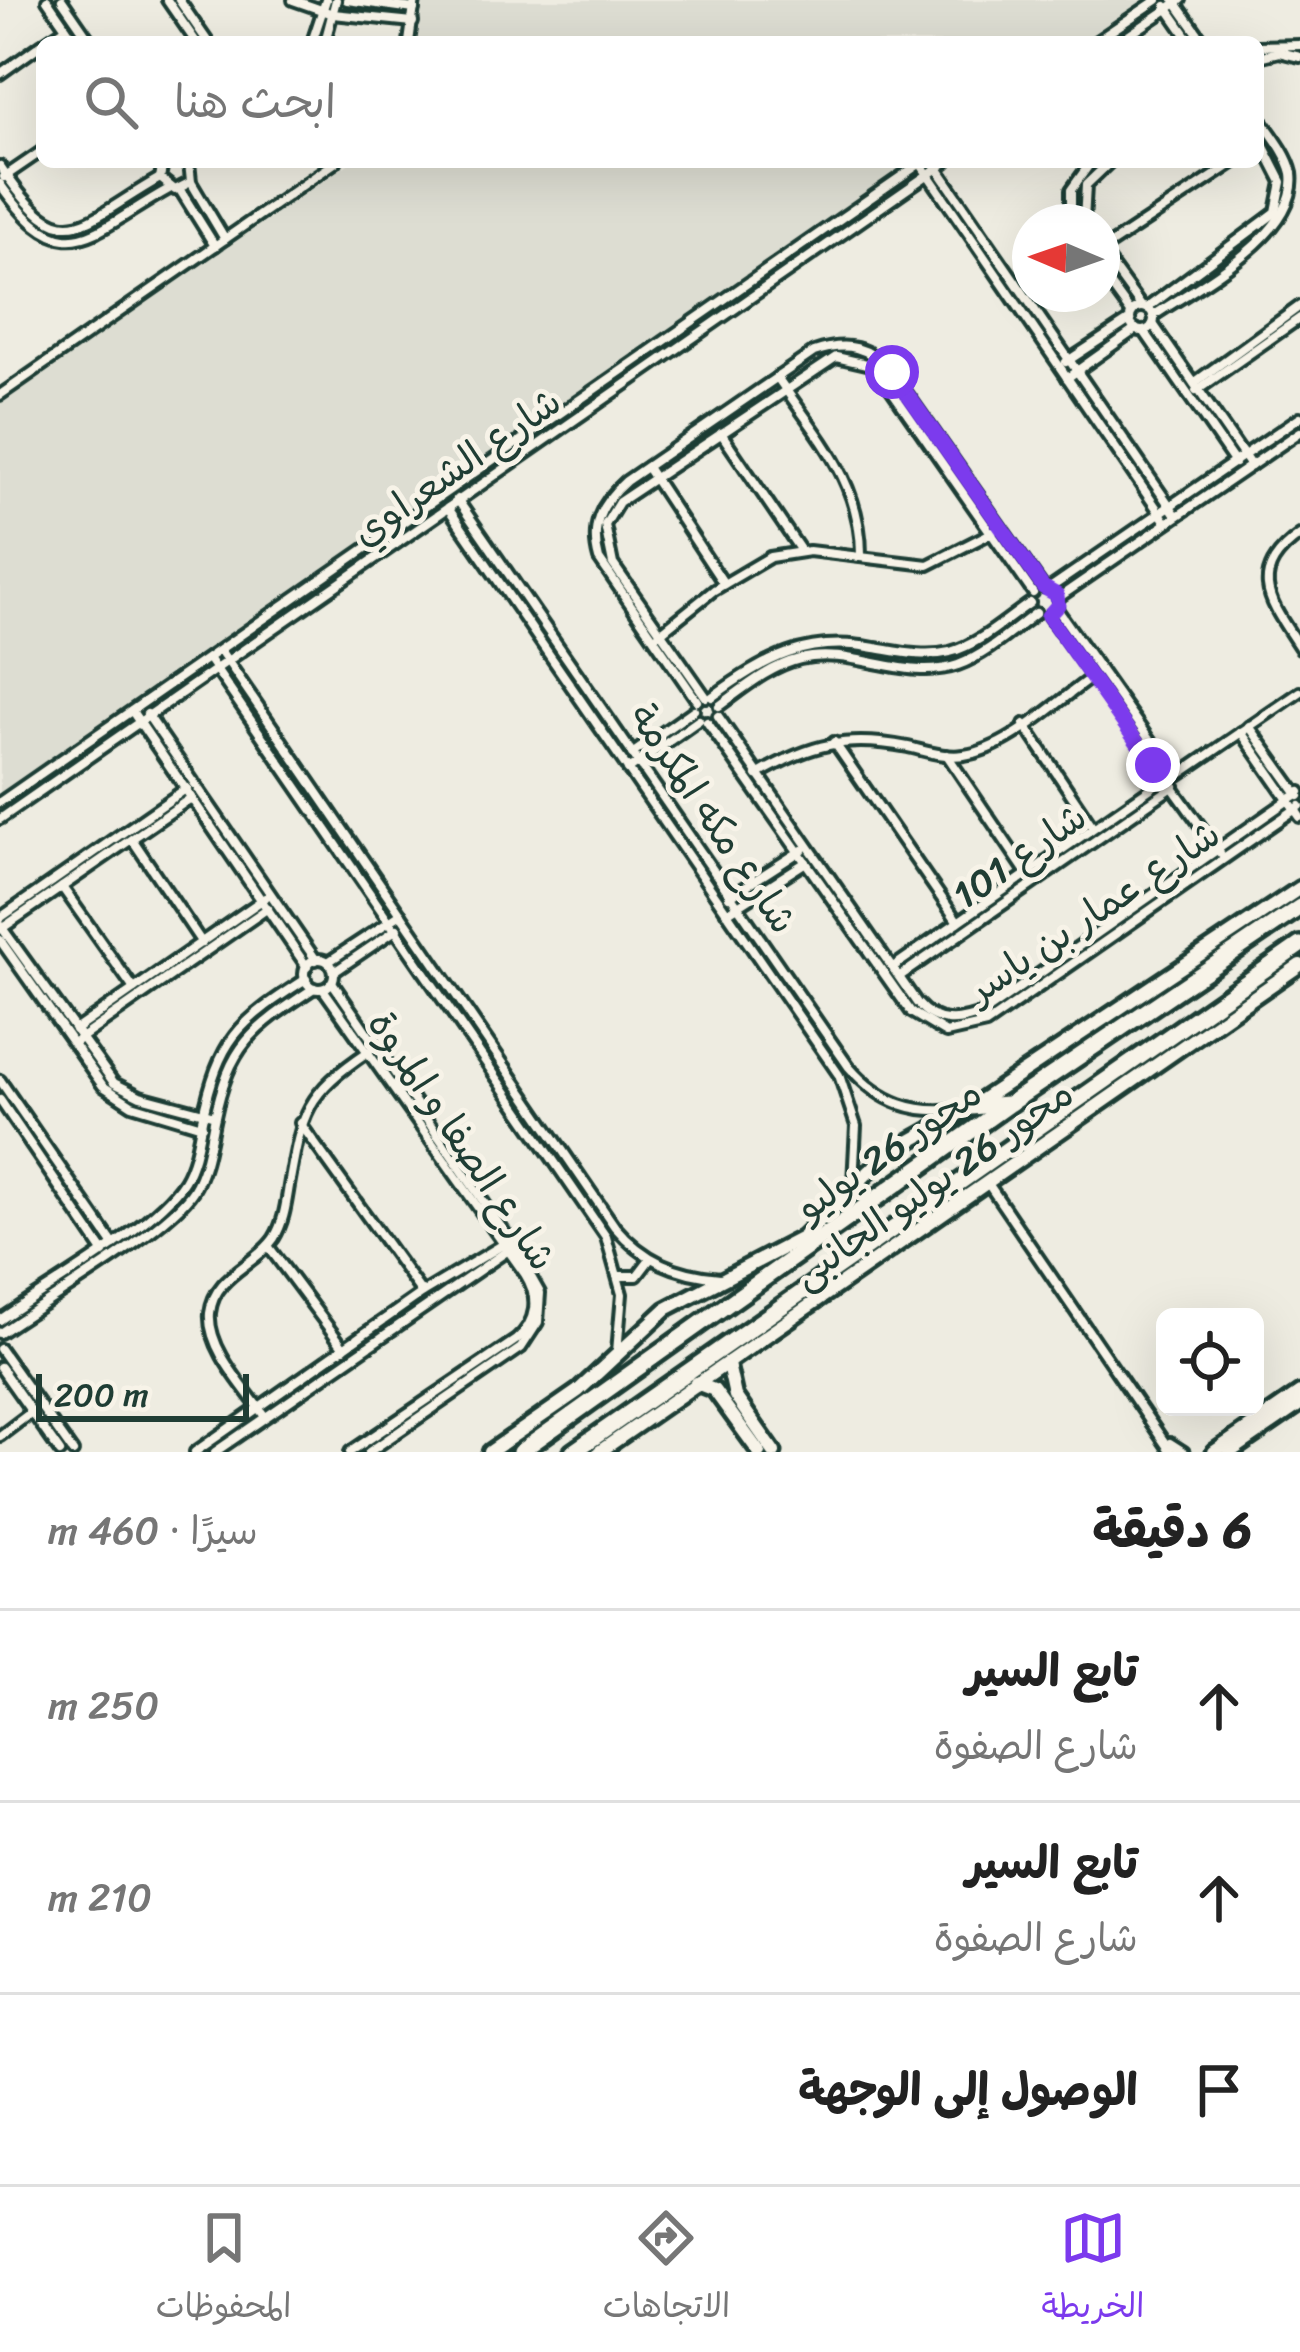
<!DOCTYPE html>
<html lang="ar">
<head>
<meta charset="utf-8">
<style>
	body { margin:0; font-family:Sriracha,"Playpen Sans Arabic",sans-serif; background:#f2f2f2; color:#222; direction:rtl }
	.controls { position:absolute; right:36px; bottom:36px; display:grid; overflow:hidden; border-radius:18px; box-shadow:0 12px 48px #0002 }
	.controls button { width:108px; height:108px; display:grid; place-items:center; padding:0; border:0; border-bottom:3px solid #e0e0e0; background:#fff; color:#222; font:60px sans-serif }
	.compass { position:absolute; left:1012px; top:204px; width:108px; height:108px; border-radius:50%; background:#fff; box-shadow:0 12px 48px #0002; rotate:272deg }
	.scale { position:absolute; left:36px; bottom:30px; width:213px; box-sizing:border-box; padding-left:12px; border:6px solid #1f3d34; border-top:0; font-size:33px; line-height:42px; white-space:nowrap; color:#1f3d34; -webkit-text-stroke:9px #f7f3e8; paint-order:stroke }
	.stop { position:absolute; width:36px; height:36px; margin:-27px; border:9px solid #7c3aed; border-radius:50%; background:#fff }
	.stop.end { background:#7c3aed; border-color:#fff; box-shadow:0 3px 12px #0008 }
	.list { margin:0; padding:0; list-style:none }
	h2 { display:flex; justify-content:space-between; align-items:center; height:156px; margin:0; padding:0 48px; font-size:51px }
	h2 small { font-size:39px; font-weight:400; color:#767676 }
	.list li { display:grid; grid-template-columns:78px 1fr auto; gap:36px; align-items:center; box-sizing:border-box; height:192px; padding:0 48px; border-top:3px solid #e0e0e0 }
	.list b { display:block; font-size:45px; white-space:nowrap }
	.list p { margin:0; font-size:39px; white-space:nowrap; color:#767676 }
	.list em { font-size:39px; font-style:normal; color:#767676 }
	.icon { flex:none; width:66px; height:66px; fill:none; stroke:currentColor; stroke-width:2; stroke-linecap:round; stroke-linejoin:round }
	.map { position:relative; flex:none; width:1300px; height:1452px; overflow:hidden; direction:ltr }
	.search { position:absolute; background:#fff; box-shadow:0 12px 48px #0002; left:36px; right:36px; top:36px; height:132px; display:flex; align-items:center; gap:30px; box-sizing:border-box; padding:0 42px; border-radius:18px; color:#767676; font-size:45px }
	.sheet { height:732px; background:#fff }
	nav { display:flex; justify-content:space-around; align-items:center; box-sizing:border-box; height:168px; border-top:3px solid #e0e0e0; background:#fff; font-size:33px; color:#767676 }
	nav a { display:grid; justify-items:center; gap:6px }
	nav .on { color:#7c3aed }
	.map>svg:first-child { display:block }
	.built { fill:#ddddd2 }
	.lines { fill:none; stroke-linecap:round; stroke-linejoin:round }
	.street-casing { stroke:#1f3d34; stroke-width:16 }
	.secondary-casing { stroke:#1f3d34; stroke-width:21 }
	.highway-casing { stroke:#1f3d34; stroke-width:24 }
	.street { stroke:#f7f3e8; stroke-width:8 }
	.secondary { stroke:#f7f3e8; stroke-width:12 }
	.highway { stroke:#f7f3e8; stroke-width:15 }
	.route { stroke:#7c3aed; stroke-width:15 }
	.labels { text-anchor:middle; stroke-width:10; stroke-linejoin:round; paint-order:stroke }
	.street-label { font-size:39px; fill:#1f3d34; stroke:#f7f3e8 }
</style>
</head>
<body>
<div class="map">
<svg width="1300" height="1452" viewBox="0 0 1300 1452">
	<rect width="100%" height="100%" fill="#eeece1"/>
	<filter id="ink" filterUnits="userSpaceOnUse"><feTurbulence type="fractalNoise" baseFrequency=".00833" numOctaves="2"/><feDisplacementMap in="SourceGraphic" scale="24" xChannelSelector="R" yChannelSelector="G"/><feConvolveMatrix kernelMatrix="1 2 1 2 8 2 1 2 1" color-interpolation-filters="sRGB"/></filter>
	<g filter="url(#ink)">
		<g class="built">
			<polygon points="420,0 1167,0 1105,42 414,42"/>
			<polygon points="351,162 930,162 0,811 0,403"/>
		</g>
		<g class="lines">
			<g class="street-casing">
				<g id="street">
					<polyline points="47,0 76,42"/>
					<polyline points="62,0 91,42"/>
					<polyline points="167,0 196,42"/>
					<polyline points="179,0 208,42"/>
					<polyline points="293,0 333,14 413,22"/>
					<polyline points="347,0 414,9"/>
					<polyline points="1174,0 1204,42"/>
					<polyline points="1166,6 1191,42"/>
					<polyline points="45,42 66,28"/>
					<polyline points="312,42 326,0"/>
					<polyline points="325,42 336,0"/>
					<polyline points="409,42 415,0"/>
					<polyline points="1095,42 1157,0"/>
					<polyline points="1119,42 1181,0"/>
					<polyline points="1258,46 1300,45"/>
					<polyline points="1258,57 1279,52 1300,57"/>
					<polyline points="0,74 42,44"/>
					<polyline points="163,162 160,178 175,190 191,182 189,162"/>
					<polyline points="933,162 1176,515"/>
					<polyline points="920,163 1166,522"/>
					<path d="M0,166c65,96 77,59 160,12"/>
					<polyline points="4,177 42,151"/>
					<polyline points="191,182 225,239"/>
					<path d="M0,184c66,94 89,49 169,5"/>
					<polyline points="180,190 215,246"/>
					<polyline points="1071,222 1071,190 1091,162"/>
					<polyline points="1084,222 1086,185 1110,162"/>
					<polyline points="1102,250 1235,162"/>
					<polyline points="1102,252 1141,306"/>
					<polyline points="1102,273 1131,313"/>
					<circle cx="1142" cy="319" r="12"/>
					<polyline points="1147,308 1276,212 1282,182 1258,135"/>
					<path d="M1153,316c44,-30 147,-82 139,-143 -5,-21 -22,-40 -34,-58"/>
					<polyline points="1153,324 1251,466"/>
					<polyline points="1144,331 1235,463"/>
					<polyline points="1066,362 1130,320"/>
					<path d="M777,377c40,59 85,105 84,180"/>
					<polyline points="1067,378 1136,329"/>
					<polyline points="1194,383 1300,306"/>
					<polyline points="1196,391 1300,318"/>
					<polyline points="0,395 336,162"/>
					<polyline points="721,433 801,551"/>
					<polyline points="647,467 724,584"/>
					<path d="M457,499l392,568c31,36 67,49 114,41"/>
					<polyline points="448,508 839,1075 856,1126 853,1183"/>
					<path d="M1300,535c-55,39 -29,68 0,113"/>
					<polyline points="1050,588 1300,417"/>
					<polyline points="1058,598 1300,432"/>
					<polyline points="1057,609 1160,755 1167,775"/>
					<polyline points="1049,616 1220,853"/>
					<polyline points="659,634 714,590 770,557 809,551 928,565 993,532"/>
					<path d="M220,650l395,577c29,34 61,47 105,51"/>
					<polyline points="208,658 606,1237 622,1294 617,1352"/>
					<polyline points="706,697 613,564 605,525 619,502 836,357 871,365 883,378 1033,593"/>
					<path d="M712,697c54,-39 95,-62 163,-49 25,4 50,10 75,4 30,-8 55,-32 80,-49"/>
					<path d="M697,701l-98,-142c-9,-33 1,-55 27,-78l188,-129c33,-11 54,-6 78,20l151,215"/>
					<path d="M719,706c25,-18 51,-40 81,-47 52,-13 106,24 158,6 28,-10 54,-34 78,-52"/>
					<polyline points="132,711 307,967"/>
					<polyline points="147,714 316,960"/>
					<path d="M718,716l199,287c19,22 41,20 66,10l317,-221"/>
					<polyline points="707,722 911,1012 946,1033 986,1024 1300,806"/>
					<polyline points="1024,724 1093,827"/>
					<polyline points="1249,726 1299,796"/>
					<polyline points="1241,732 1300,817"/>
					<polyline points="834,742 958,922"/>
					<polyline points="632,754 694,710"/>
					<polyline points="947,755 1028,875"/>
					<polyline points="628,770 699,720"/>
					<path d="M757,775c53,-31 90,-40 151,-28 18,4 38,11 56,8 45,-6 91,-52 128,-78"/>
					<polyline points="1170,781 1300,692"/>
					<polyline points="0,802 922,162"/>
					<polyline points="0,819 946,162"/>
					<polyline points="132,839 202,943"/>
					<polyline points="62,887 134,989"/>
					<polyline points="729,897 802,850"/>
					<polyline points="727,913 806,862"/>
					<polyline points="0,918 187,788"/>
					<polyline points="0,925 114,1083 140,1096 215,1116"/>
					<polyline points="1,929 191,798"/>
					<polyline points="0,940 103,1086 132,1105 202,1126"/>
					<circle cx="319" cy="974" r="15"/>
					<polyline points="328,962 401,914"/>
					<polyline points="893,967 1167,777"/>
					<polyline points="334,972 397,929"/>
					<polyline points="900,976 1174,786"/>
					<polyline points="332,982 510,1240 540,1293 538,1322 521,1348 369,1452"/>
					<path d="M323,989l202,285c15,24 12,48 -9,66l-166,112"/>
					<polyline points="75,1030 265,898"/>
					<polyline points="78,1040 268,908"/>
					<polyline points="0,1080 114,1245"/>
					<polyline points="0,1100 104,1253"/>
					<polyline points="300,1123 422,1293"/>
					<polyline points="987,1182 1171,1452"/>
					<polyline points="268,1246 344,1348"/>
					<polyline points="620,1276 637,1276 650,1259"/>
					<path d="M0,1320c47,-33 156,-94 184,-139 11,-18 14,-40 18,-61 18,-82 34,-96 104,-141"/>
					<path d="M0,1333c44,-31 168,-103 193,-142 13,-21 16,-46 21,-70 16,-77 37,-91 100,-133"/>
					<polyline points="0,1349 73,1452"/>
					<polyline points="0,1367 60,1452"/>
					<path d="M265,1417c-19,-28 -58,-68 -55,-104 4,-38 45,-47 64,-75 10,-16 12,-34 15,-52 13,-74 16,-92 80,-135"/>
					<polyline points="0,1436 33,1411"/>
					<polyline points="1170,1443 1184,1452"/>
					<polyline points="195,1452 422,1293 504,1244"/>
					<polyline points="215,1452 510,1249"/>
				</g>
			</g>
			<g class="secondary-casing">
				<g id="secondary">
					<polyline points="728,1364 735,1396 774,1452"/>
					<polyline points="696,1383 714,1390 759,1452"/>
					<polyline points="490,1452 578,1391 666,1309 802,1238 887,1154 971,1107 1300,888"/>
					<polyline points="599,1452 1300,965"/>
					<polyline points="1214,1452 1300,1393"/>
					<polyline points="1230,1452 1300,1404"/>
				</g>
			</g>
			<g class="highway-casing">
				<g id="highway">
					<polyline points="971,1107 1006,1104"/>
					<polyline points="520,1452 1009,1104 1300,907"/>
					<polyline points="573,1452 1300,945"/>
				</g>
			</g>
			<use href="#street" class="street"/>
			<use href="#secondary" class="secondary"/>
			<use href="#highway" class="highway"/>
		</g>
	</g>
	<g class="lines" filter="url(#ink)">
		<polyline class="route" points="892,372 1043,587 1057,595 1058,605 1048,616 1153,765"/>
	</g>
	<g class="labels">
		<g class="street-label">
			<text transform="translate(456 466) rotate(-35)" y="14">شارع الشعراوي</text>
			<text transform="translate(714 818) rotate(56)" y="14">شارع مكه المكرمة</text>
			<text transform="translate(1019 855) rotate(-35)" y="14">شارع 101</text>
			<text transform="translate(1093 911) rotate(-34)" y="14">شارع عمار بن ياسر</text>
			<text transform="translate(463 1140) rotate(56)" y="14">شارع الصفا و المروة</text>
			<text transform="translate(888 1149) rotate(-35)" y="14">محور 26 يوليو</text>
			<text transform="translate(932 1183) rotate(-35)" y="14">محور 26 يوليو الجانبى</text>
		</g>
	</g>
</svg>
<div class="controls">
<button><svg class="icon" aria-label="locate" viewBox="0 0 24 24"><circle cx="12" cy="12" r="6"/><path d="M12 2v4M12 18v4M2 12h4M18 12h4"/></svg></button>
</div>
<svg class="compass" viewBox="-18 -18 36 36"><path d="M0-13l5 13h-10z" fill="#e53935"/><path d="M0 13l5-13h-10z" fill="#767676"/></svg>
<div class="scale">200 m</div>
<div class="stop" style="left:892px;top:372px"></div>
<div class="stop end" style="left:1153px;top:765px"></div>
<div class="search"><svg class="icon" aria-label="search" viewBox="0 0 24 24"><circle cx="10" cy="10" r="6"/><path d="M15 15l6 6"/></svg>ابحث هنا</div>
</div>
<section class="sheet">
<h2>6 دقيقة<small>سيرًا · 460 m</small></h2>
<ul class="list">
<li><svg class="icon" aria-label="ahead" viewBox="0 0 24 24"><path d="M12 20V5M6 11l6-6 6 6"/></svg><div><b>تابع السير</b><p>شارع الصفوة</p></div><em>250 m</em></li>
<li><svg class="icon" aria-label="ahead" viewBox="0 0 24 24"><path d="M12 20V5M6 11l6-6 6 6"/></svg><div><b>تابع السير</b><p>شارع الصفوة</p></div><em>210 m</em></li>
<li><svg class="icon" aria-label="arrive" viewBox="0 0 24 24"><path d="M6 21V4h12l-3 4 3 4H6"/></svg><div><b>الوصول إلى الوجهة</b></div></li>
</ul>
</section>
<nav>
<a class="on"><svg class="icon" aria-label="map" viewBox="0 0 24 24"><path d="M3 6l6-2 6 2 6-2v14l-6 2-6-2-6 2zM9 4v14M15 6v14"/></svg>الخريطة</a>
<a><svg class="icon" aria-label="directions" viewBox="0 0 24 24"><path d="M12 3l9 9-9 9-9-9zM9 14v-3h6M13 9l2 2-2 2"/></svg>الاتجاهات</a>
<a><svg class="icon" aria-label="saved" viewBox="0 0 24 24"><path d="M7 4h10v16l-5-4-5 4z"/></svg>المحفوظات</a>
</nav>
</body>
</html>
